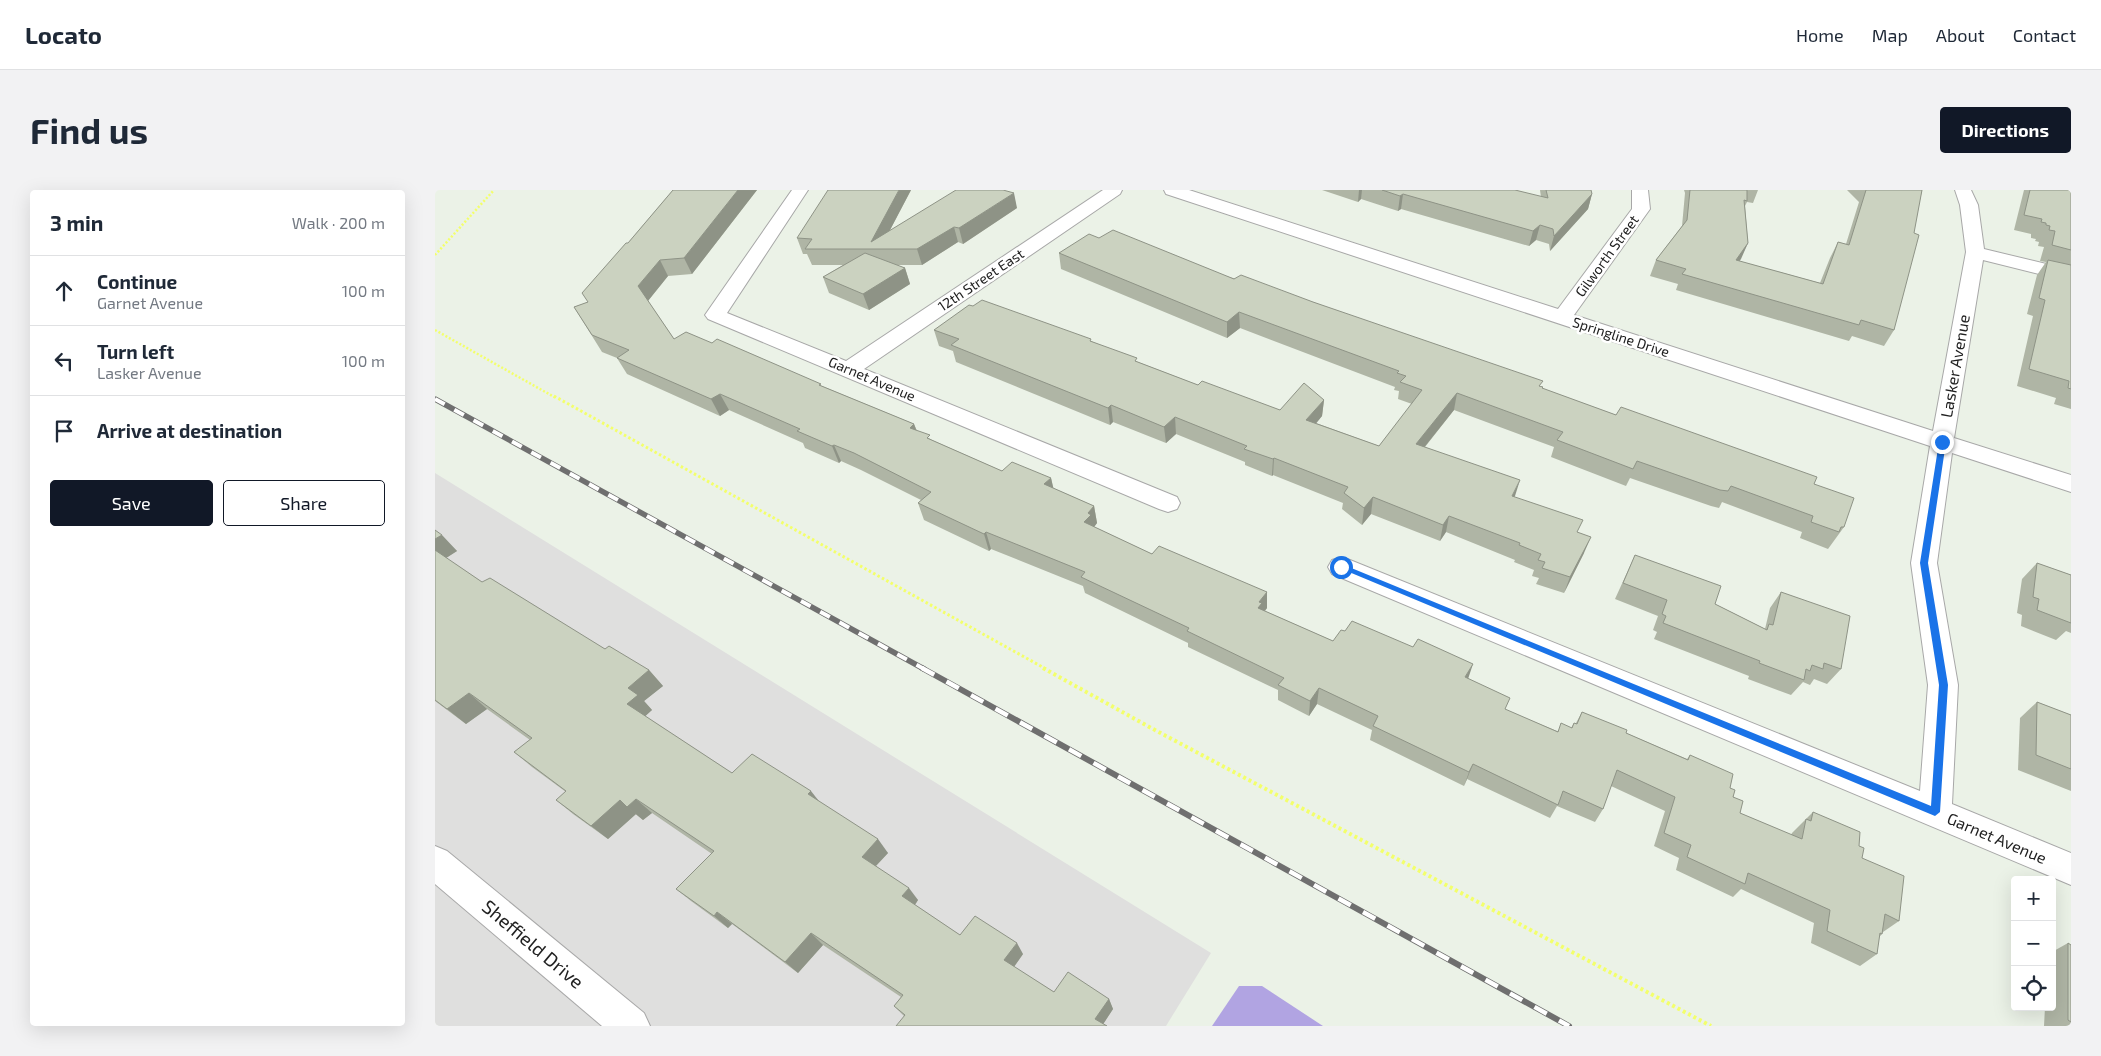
<!DOCTYPE html>
<html lang="en">
<head>
<meta charset="utf-8">
<style>
	body { margin:0; font-family:"Exo 2",sans-serif; background:#f2f2f3; color:#1f2937 }
	.controls { position:absolute; right:15px; bottom:15px; display:grid; overflow:hidden; border-radius:5px; box-shadow:0 5px 20px #0002 }
	.controls button { width:45px; height:45px; display:grid; place-items:center; padding:0; border:0; border-bottom:1px solid #e0e1e3; background:#fff; color:#1f2937; font:25px sans-serif }
	.stop { position:absolute; width:15px; height:15px; margin:-11px; border:4px solid #1a73e8; border-radius:50%; background:#fff }
	.stop.end { background:#1a73e8; border-color:#fff; box-shadow:0 1px 5px #0008 }
	.list { margin:0; padding:0; list-style:none }
	h2 { display:flex; justify-content:space-between; align-items:center; height:65px; margin:0; padding:0 20px; font-size:21px }
	h2 small { font-size:16px; font-weight:400; color:#747a83 }
	.list li { display:grid; grid-template-columns:32px 1fr auto; gap:15px; align-items:center; box-sizing:border-box; height:70px; padding:0 20px; border-top:1px solid #e0e1e3 }
	.list b { display:block; font-size:19px; white-space:nowrap }
	.list p { margin:0; font-size:16px; white-space:nowrap; color:#747a83 }
	.list em { font-size:16px; font-style:normal; color:#747a83 }
	.actions { display:flex; gap:10px; padding:15px 20px }
	.actions a { flex:1; padding:11px 0; border:1px solid #111827; border-radius:5px; text-align:center; font-size:18px; color:#111827 }
	.actions .main { background:#111827; color:#fff }
	.icon { flex:none; width:28px; height:28px; fill:none; stroke:currentColor; stroke-width:2; stroke-linecap:round; stroke-linejoin:round }
	.map { position:relative; flex:none; width:1636px; height:836px; overflow:hidden; border-radius:5px }
	header { display:flex; align-items:center; gap:30px; box-sizing:border-box; height:70px; padding:0 25px; background:#fff; border-bottom:1px solid #e0e1e3 }
	header strong { font-size:24px }
	nav { display:flex; gap:28px; margin-inline-start:auto; font-size:18px }
	.intro { display:flex; align-items:center; justify-content:space-between; box-sizing:border-box; height:120px; padding:0 30px }
	h1 { margin:0; font-size:35px }
	.button { padding:12px 22px; border-radius:5px; background:#111827; color:#fff; font-size:18px; font-weight:700 }
	main { display:flex; gap:30px; padding:0 30px }
	aside { flex:1; background:#fff; border-radius:5px; box-shadow:0 5px 20px #0002 }
	.map>svg:first-child { display:block }
	.residential { fill:#dfdfde }
	.water { fill:#b1a4e2 }
	.lines { fill:none; stroke-linecap:round; stroke-linejoin:round }
	.minor-casing { stroke:#a8a8a8; stroke-width:2 }
	.path-far2 { stroke:#f3ff6b; stroke-width:2.5; stroke-dasharray:2 2; stroke-linecap:butt }
	.path-far1 { stroke:#f3ff6b; stroke-width:3; stroke-dasharray:2.5 2.5; stroke-linecap:butt }
	.path { stroke:#f3ff6b; stroke-width:4; stroke-dasharray:3 3; stroke-linecap:butt }
	.minor { fill:#fff; fill-rule:evenodd }
	.rail-far1-casing { stroke:#6f6f6f; stroke-width:5.5 }
	.rail-casing { stroke:#6f6f6f; stroke-width:6 }
	.rail-far1 { stroke:#fff; stroke-width:4; stroke-dasharray:11; stroke-linecap:butt }
	.rail { stroke:#fff; stroke-width:4.5; stroke-dasharray:14; stroke-linecap:butt }
	.wall { fill:#afb5a5 }
	.shaded-wall { fill:#8e9386 }
	.building { fill:#cbd2c0; stroke:#8e9386 }
	.route { fill:#1a73e8 }
	.labels { text-anchor:middle; stroke-width:5; stroke-linejoin:round; paint-order:stroke }
	.far-street-label { font-size:14px; fill:#212121; stroke:#fff }
	.street-label { font-size:16px; fill:#212121; stroke:#fff }
	.near-street-label { font-size:19px; fill:#212121; stroke:#fff }
</style>
</head>
<body>
<header>
<strong>Locato</strong>
<nav><a>Home</a><a>Map</a><a>About</a><a>Contact</a></nav>
</header>
<div class="intro"><h1>Find us</h1><a class="button">Directions</a></div>
<main>
<aside>
<h2>3 min<small>Walk · 200 m</small></h2>
<ul class="list">
<li><svg class="icon" aria-label="ahead" viewBox="0 0 24 24"><path d="M12 20V5M6 11l6-6 6 6"/></svg><div><b>Continue</b><p>Garnet Avenue</p></div><em>100 m</em></li>
<li><svg class="icon" aria-label="left" viewBox="0 0 24 24"><path d="M17 20v-9H6M10 6l-5 5 5 5"/></svg><div><b>Turn left</b><p>Lasker Avenue</p></div><em>100 m</em></li>
<li><svg class="icon" aria-label="arrive" viewBox="0 0 24 24"><path d="M6 21V4h12l-3 4 3 4H6"/></svg><div><b>Arrive at destination</b></div></li>
</ul>
<div class="actions"><a class="main">Save</a><a>Share</a></div>
</aside>
<div class="map">
<svg width="1636" height="836" viewBox="0 0 1636 836">
	<rect width="100%" height="100%" fill="#ebf2e7"/>
	<polygon class="residential" points="0,283 776,763 731,836 0,836"/>
	<polygon class="water" points="804,796 827,796 888,836 777,836"/>
	<g class="lines">
		<g class="minor-casing">
			<g id="minor">
				<polygon points="357,0 373,0 292,123 411,171 668,0 687,0 685,4 429,179 742,307 745,313 742,319 733,322 724,319 273,129 270,125"/>
				<polygon points="729,0 754,0 1123,119 1197,19 1197,0 1213,0 1215,19 1139,125 1498,241 1531,62 1525,15 1520,0 1536,0 1543,15 1549,59 1636,80 1636,92 1548,70 1519,248 1636,285 1636,302 1517,263 1502,373 1523,495 1517,614 1636,663 1636,695 897,384 893,377 897,370 906,367 915,370 1485,601 1493,495 1476,373 1495,256 731,4"/>
				<polygon points="0,656 12,661 209,823 215,836 167,836 0,694"/>
			</g>
		</g>
		<g class="path-far2">
			<polyline points="0,65 59,0"/>
			<polyline points="0,140 121,208"/>
		</g>
		<polyline class="path-far1" points="119,206 611,479"/>
		<polyline class="path" points="608,478 718,539 1276,836"/>
		<use href="#minor" class="minor"/>
		<g class="rail-far1-casing">
			<polyline id="rail-far1" points="0,209 489,479"/>
		</g>
		<g class="rail-casing">
			<polyline id="rail" points="487,478 1134,836"/>
		</g>
		<use href="#rail-far1" class="rail-far1"/>
		<use href="#rail" class="rail"/>
	</g>
	<g class="wall">
		<polygon points="238,0 322,0 257,84 233,86 213,111 239,149 387,196 479,234 482,241 497,250 567,281 616,288 618,298 659,316 662,333 659,337 717,364 832,402 832,418 830,421 898,451 1033,488 1071,520 1122,541 1136,538 1139,533 1141,533 1147,522 1191,543 1252,569 1255,565 1295,598 1305,623 1356,645 1357,643 1378,622 1424,656 1427,668 1464,731 1448,742 1447,744 1444,747 1442,764 1425,776 1376,753 1379,733 1306,699 1298,707 1241,680 1244,668 1219,656 1230,621 1176,596 1168,619 1160,632 1122,616 1115,628 1032,589 1029,596 935,550 937,540 882,514 874,526 843,510 843,500 753,457 753,453 650,403 648,396 556,359 554,361 489,330 483,313 486,310 426,280 406,271 404,273 370,258 368,253 294,220 285,226 192,184 182,168 167,162 139,117 153,112 193,53"/>
		<polygon points="476,0 455,40 582,18 528,54 523,52 487,75 462,75 470,78 475,94 434,120 394,103 388,87 408,75 377,75 372,64 368,64 362,48"/>
		<polygon points="887,0 1080,0 1106,7 1105,0 1156,0 1157,4 1153,19 1115,61 1114,54 1101,50 1094,56 966,19 963,21 926,9 923,12"/>
		<polygon points="1249,0 1323,0 1318,13 1312,12 1310,16 1313,53 1304,71 1385,93 1395,68 1403,52 1411,54 1424,12 1412,0 1487,0 1459,140 1449,156 1417,146 1414,151 1241,100 1243,94 1215,86 1221,70 1247,36 1250,3"/>
		<polygon points="1589,0 1636,0 1636,219 1619,214 1621,208 1582,196 1598,126 1592,124 1602,85 1611,72 1605,71 1609,57 1603,56 1604,52 1600,51 1601,49 1596,48 1596,44 1579,40"/>
		<polygon points="664,48 878,112 1107,197 1108,199 1181,225 1379,294 1409,337 1393,359 1365,348 1367,342 1287,312 1284,318 1276,316 1195,288 1191,296 1116,267 1119,257 1019,220 990,257 1143,343 1149,363 1129,403 1101,394 1104,388 1097,386 1099,380 1079,372 1080,370 1011,342 1005,351 936,324 927,335 907,319 908,313 838,285 837,286 810,275 810,272 741,244 731,253 678,232 675,235 521,172 518,161 504,156 499,140 656,151 703,172 763,195 845,220 889,210 887,226 881,233 944,256 977,214 963,209 964,201 959,200 960,197 805,138 792,148 626,79 624,63"/>
		<polygon points="0,340 22,361 11,368 47,392 170,459 214,480 228,496 209,511 217,520 210,526 297,583 385,612 453,663 441,676 483,710 480,715 525,745 588,764 579,777 619,802 674,809 678,819 668,834 469,826 459,816 466,807 388,755 363,783 297,734 293,738 256,711 241,699 277,664 217,623 208,630 201,624 173,649 138,624 121,610 131,602 97,577 79,562 95,550 52,519 31,534 0,511"/>
		<polygon points="1200,365 1280,414 1330,439 1335,418 1346,402 1406,479 1392,494 1379,489 1375,495 1368,492 1356,505 1313,489 1314,486 1219,449 1222,442 1218,440 1223,426 1180,409"/>
		<polygon points="1602,373 1636,385 1636,443 1631,441 1621,450 1586,436 1587,425 1582,423 1587,389"/>
		<polygon points="1602,512 1636,525 1636,601 1583,580 1585,528"/>
		<polygon points="1633,753 1636,755 1636,836 1609,836 1610,817 1617,817 1617,762"/>
	</g>
	<g class="shaded-wall">
		<polygon points="303,0 322,0 257,84 249,68"/>
		<polygon points="464,0 476,0 445,59 436,52"/>
		<polygon points="924,0 927,0 926,9 923,12"/>
		<polygon points="579,3 582,18 528,54 524,38"/>
		<polygon points="968,4 966,19 963,21 965,6"/>
		<polygon points="1157,4 1153,19 1115,61 1119,46"/>
		<polygon points="1105,35 1101,50 1094,56 1098,41"/>
		<polygon points="519,37 523,52 487,75 482,59"/>
		<polygon points="1313,53 1306,69 1294,86 1301,70"/>
		<polygon points="225,70 233,86 212,112 203,96"/>
		<polygon points="470,78 475,94 434,120 428,104"/>
		<polygon points="804,122 805,138 792,148 792,132"/>
		<polygon points="1022,203 1019,220 979,270 981,254"/>
		<polygon points="285,204 294,220 285,226 276,209"/>
		<polygon points="889,210 887,226 871,246 871,230"/>
		<polygon points="676,215 678,232 675,235 673,218"/>
		<polygon points="740,227 741,244 731,253 729,237"/>
		<polygon points="479,234 485,250 475,238"/>
		<polygon points="399,255 406,271 404,273 397,256"/>
		<polygon points="839,268 838,285 837,286 838,269"/>
		<polygon points="616,288 620,305 609,294"/>
		<polygon points="1085,290 1080,306 1072,322 1077,306"/>
		<polygon points="938,307 936,324 927,335 929,318"/>
		<polygon points="659,316 662,333 659,337 649,332 653,323"/>
		<polygon points="1014,326 1011,342 1005,351 1008,335"/>
		<polygon points="551,342 556,359 554,361 549,344"/>
		<polygon points="7,345 22,361 8,370 0,362 0,349"/>
		<polygon points="1156,347 1149,363 1129,403 1135,387"/>
		<polygon points="832,402 832,418 826,425 823,418 824,412"/>
		<polygon points="1038,474 1033,489 1030,487"/>
		<polygon points="214,480 228,496 209,511 217,520 206,530 192,514 193,498"/>
		<polygon points="884,498 882,514 874,526 875,511"/>
		<polygon points="34,503 52,519 31,534 12,519"/>
		<polygon points="1038,574 1032,589 1029,596 1034,582"/>
		<polygon points="376,601 387,615 373,604"/>
		<polygon points="201,609 217,623 208,630 192,617"/>
		<polygon points="185,610 201,624 173,649 156,636"/>
		<polygon points="443,649 453,663 437,680 427,667"/>
		<polygon points="474,698 483,710 477,719 467,706"/>
		<polygon points="282,722 297,734 293,738 279,726"/>
		<polygon points="376,743 388,755 363,783 350,772"/>
		<polygon points="582,753 588,764 576,781 569,770"/>
		<polygon points="674,809 678,819 667,836 660,829"/>
	</g>
	<g class="building">
		<polygon points="238,0 303,0 249,68 225,70 203,96 239,149 251,142 277,153 282,149 386,194 384,195 479,234 475,238 495,245 492,248 567,281 577,272 616,288 609,294 659,316 653,323 656,325 649,332 717,364 724,356 832,402 824,412 827,413 823,418 898,451 906,440 910,441 917,431 978,457 983,449 1038,474 1030,487 1075,508 1070,519 1123,542 1126,533 1137,538 1139,533 1142,534 1147,522 1192,540 1191,543 1253,570 1255,565 1298,584 1295,598 1300,600 1298,607 1308,611 1305,623 1367,649 1371,629 1376,631 1378,622 1425,642 1424,656 1429,658 1427,668 1469,686 1464,731 1450,724 1447,744 1445,743 1442,764 1392,741 1395,720 1313,683 1310,694 1252,667 1256,655 1229,643 1240,607 1182,580 1168,619 1128,601 1123,615 1038,574 1034,582 938,536 943,526 884,498 875,511 843,495 849,488 752,441 754,438 646,387 650,382 551,342 549,344 483,313 496,302 419,263 399,255 397,256 362,241 365,239 285,204 276,209 182,168 194,160 157,145 139,117 153,112 147,103 191,53 193,53"/>
		<polygon points="393,0 464,0 436,52 521,0 568,0 579,3 524,38 519,37 482,59 370,59 377,49 362,48"/>
		<polygon points="947,0 1080,0 1113,8 1111,0 1156,0 1157,4 1119,46 1118,39 1105,35 1098,41 968,4 965,6"/>
		<polygon points="1255,0 1312,0 1312,11 1309,10 1313,53 1301,70 1388,94 1403,52 1414,55 1431,0 1487,0 1479,43 1484,45 1459,140 1426,130 1424,135 1247,84 1251,79 1221,70 1252,30"/>
		<polygon points="1595,0 1636,0 1636,60 1617,55 1620,41 1614,40 1615,36 1611,35 1611,33 1606,32 1607,29 1589,25"/>
		<polygon points="678,40 799,89 806,85 878,112 1108,191 1104,196 1108,197 1107,198 1181,225 1186,217 1382,287 1379,294 1419,308 1409,337 1406,337 1404,342 1376,332 1378,326 1296,296 1293,301 1285,300 1202,271 1198,279 1122,250 1128,242 1022,203 981,254 1085,290 1077,306 1148,330 1142,342 1156,347 1135,387 1107,378 1110,372 1103,370 1106,364 1084,355 1085,353 1014,326 1008,335 938,307 929,318 909,303 913,297 839,268 838,269 809,259 812,256 740,227 729,237 676,215 673,218 516,155 524,149 499,140 534,115 538,116 547,110 656,149 655,151 702,168 700,171 763,195 767,191 845,220 869,193 889,210 871,230 944,256 987,200 965,192 971,186 962,183 964,181 804,122 792,132 624,63 654,44 664,48"/>
		<polygon points="430,63 470,78 428,104 388,87"/>
		<polygon points="1613,70 1636,75 1636,199 1633,198 1634,191 1594,179 1610,110 1604,108"/>
		<polygon points="0,340 7,345 0,349"/>
		<polygon points="0,360 47,392 55,388 170,459 174,456 214,480 193,498 203,505 192,514 297,583 317,564 376,601 373,604 443,649 427,667 474,698 467,706 525,745 540,726 582,753 569,770 619,802 633,782 674,809 660,829 672,836 461,836 470,825 459,816 468,805 376,743 350,772 282,722 279,726 241,699 279,661 201,609 192,617 185,610 156,636 121,610 131,601 79,562 97,548 34,503 12,519 0,510"/>
		<polygon points="1200,365 1286,396 1280,414 1332,440 1334,434 1338,435 1346,402 1415,426 1406,479 1389,473 1388,479 1377,475 1375,481 1371,479 1369,490 1324,473 1325,471 1228,433 1231,426 1227,424 1232,410 1188,393"/>
		<polygon points="1602,373 1636,385 1636,433 1602,420 1604,409 1598,407"/>
		<polygon points="1602,512 1636,525 1636,579 1601,565"/>
		<polygon points="1633,753 1636,755 1636,832 1633,830"/>
	</g>
	<polygon class="route" points="1507,250 1511,252 1493,373 1513,495 1505,622 1500,626 902,377 903,375 909,375 1496,616 1504,495 1485,373 1504,252"/>
	<g class="labels">
		<g class="far-street-label">
			<text transform="translate(1172 66) rotate(-54)" y="5">Gilworth Street</text>
			<text transform="translate(546 90) rotate(-34)" y="5">12th Street East</text>
			<text transform="translate(1186 147) rotate(18)" y="5">Springline Drive</text>
			<text transform="translate(437 189) rotate(23)" y="5">Garnet Avenue</text>
		</g>
		<g class="street-label">
			<text transform="translate(1520 176) rotate(-80)" y="6">Lasker Avenue</text>
			<text transform="translate(1562 648) rotate(23)" y="6">Garnet Avenue</text>
		</g>
		<g class="near-street-label">
			<text transform="translate(98 754) rotate(40)" y="7">Sheffield Drive</text>
		</g>
	</g>
</svg>
<div class="controls">
<button>+</button>
<button>−</button>
<button><svg class="icon" aria-label="locate" viewBox="0 0 24 24"><circle cx="12" cy="12" r="6"/><path d="M12 2v4M12 18v4M2 12h4M18 12h4"/></svg></button>
</div>
<div class="stop" style="left:906px;top:377px"></div>
<div class="stop end" style="left:1507px;top:252px"></div>
</div>
</main>
</body>
</html>
